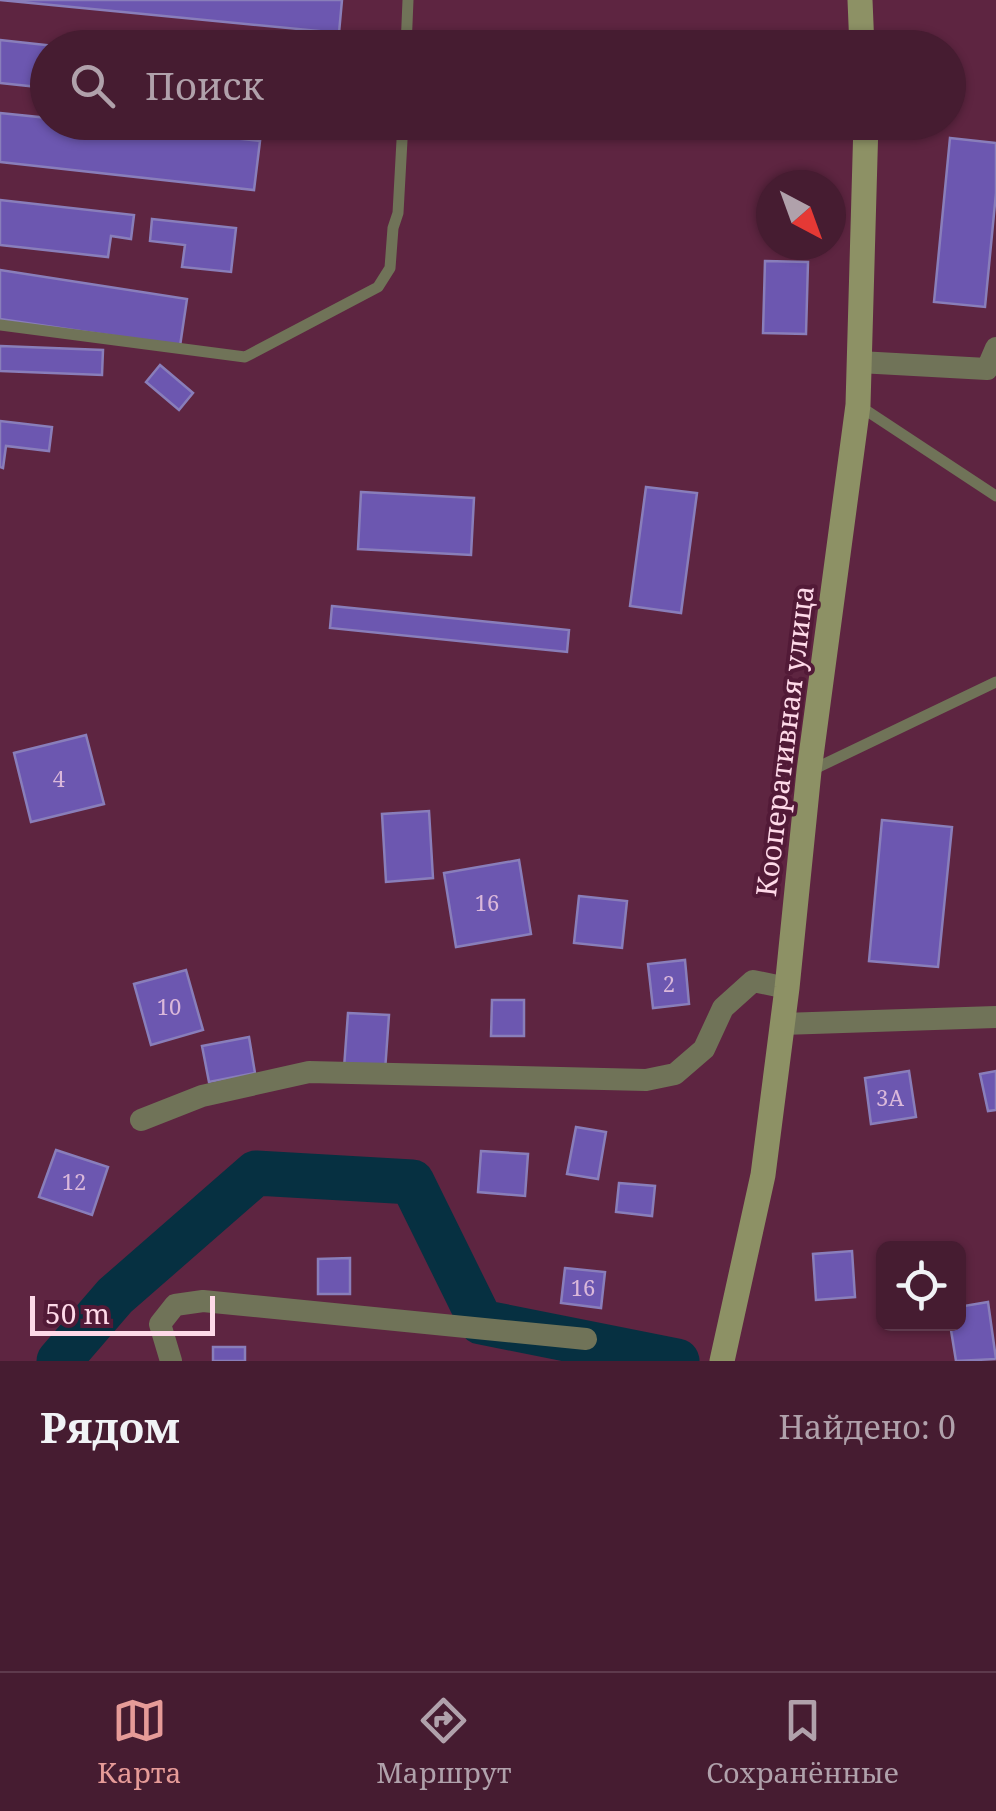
<!DOCTYPE html>
<html lang="ru">
<head>
<meta charset="utf-8">
<style>
	body { margin:0; font-family:"Noto Serif",serif; background:#50293d; color:#f1f3f6 }
	.controls { position:absolute; right:30px; bottom:30px; display:grid; overflow:hidden; border-radius:15px; box-shadow:0 2px 8px #0004 }
	.controls button { width:90px; height:90px; display:grid; place-items:center; padding:0; border:0; border-bottom:2px solid #5e3a4d; background:#461c31; color:#f1f3f6; font:50px sans-serif }
	.compass { position:absolute; left:756px; top:170px; width:90px; height:90px; border-radius:50%; background:#461c31; box-shadow:0 2px 8px #0004; rotate:139deg }
	.scale { position:absolute; left:30px; bottom:25px; width:185px; box-sizing:border-box; padding-left:10px; border:5px solid #fed9e8; border-top:0; font-size:28px; line-height:35px; white-space:nowrap; color:#fed9e8; -webkit-text-stroke:8px #521a37; paint-order:stroke }
	.list { margin:0; padding:0; list-style:none }
	h2 { display:flex; justify-content:space-between; align-items:center; height:130px; margin:0; padding:0 40px; font-size:42px }
	h2 small { font-size:32px; font-weight:400; color:#b0a1ab }
	.icon { flex:none; width:55px; height:55px; fill:none; stroke:currentColor; stroke-width:2; stroke-linecap:round; stroke-linejoin:round }
	.map { position:relative; flex:none; width:996px; height:1361px; overflow:hidden }
	.search { position:absolute; background:#461c31; box-shadow:0 2px 8px #0004; left:30px; right:30px; top:30px; height:110px; display:flex; align-items:center; gap:25px; box-sizing:border-box; padding:0 35px; border-radius:55px; color:#b0a1ab; font-size:38px }
	.sheet { height:310px; background:#461c31 }
	nav { display:flex; justify-content:space-around; align-items:center; box-sizing:border-box; height:140px; border-top:2px solid #5e3a4d; background:#461c31; font-size:28px; color:#b0a1ab }
	nav a { display:grid; justify-items:center; gap:5px }
	nav .on { color:#e69b98 }
	.map>svg:first-child { display:block }
	.lines { fill:none; stroke-linecap:round; stroke-linejoin:round }
	.river { stroke:#063041; stroke-width:45 }
	.building { fill:#6c57b0; stroke:#897eba; stroke-width:2.5 }
	.service { stroke:#707358; stroke-width:11 }
	.minor { stroke:#707358; stroke-width:22 }
	.secondary { stroke:#8d9165; stroke-width:25 }
	.labels { text-anchor:middle; stroke-width:8; stroke-linejoin:round; paint-order:stroke }
	.number-label { font-size:22px; fill:#dab8da }
	.street-label { font-size:28px; fill:#fed9e8; stroke:#521a37 }
</style>
</head>
<body>
<div class="map">
<svg width="996" height="1361" viewBox="0 0 996 1361">
	<rect width="100%" height="100%" fill="#5e2541"/>
	<g class="lines">
		<polyline class="river" points="59,1361 115,1296 256,1173 412,1182 481,1322 677,1361"/>
	</g>
	<g class="building">
		<polygon points="0,0 342,0 339,33"/>
		<polygon points="0,40 73,48 48,48 48,88 0,83"/>
		<polygon points="0,113 48,118 48,122 87,122 260,141 254,190 0,162"/>
		<polygon points="950,138 996,143 996,193 985,307 934,302"/>
		<polygon points="0,200 134,215 131,239 111,236 108,257 0,245"/>
		<polygon points="152,219 236,228 231,272 182,267 185,245 150,241"/>
		<polygon points="765,261 808,262 806,334 763,333"/>
		<polygon points="0,270 187,299 180,346 0,319"/>
		<polygon points="0,346 103,350 102,375 0,371"/>
		<polygon points="160,365 193,393 179,410 146,382"/>
		<polygon points="0,421 52,427 49,451 6,446 3,468 0,467"/>
		<polygon points="646,487 697,493 681,613 630,606"/>
		<polygon points="361,492 474,498 471,555 358,549"/>
		<polygon points="332,606 569,630 567,652 330,628"/>
		<polygon points="86,735 104,804 31,822 14,753"/>
		<polygon points="429,811 433,878 386,882 382,814"/>
		<polygon points="882,820 952,827 938,967 869,961"/>
		<polygon points="519,860 531,934 456,947 444,873"/>
		<polygon points="579,896 627,901 622,948 574,943"/>
		<polygon points="685,960 689,1004 653,1008 648,964"/>
		<polygon points="186,970 203,1030 151,1045 134,984"/>
		<polygon points="492,1000 524,1000 524,1036 491,1036"/>
		<polygon points="348,1013 389,1015 385,1071 344,1068"/>
		<polygon points="249,1037 255,1073 209,1082 202,1046"/>
		<polygon points="909,1071 916,1117 871,1124 865,1078"/>
		<polygon points="996,1071 996,1110 988,1111 980,1074"/>
		<polygon points="576,1127 606,1132 598,1179 567,1174"/>
		<polygon points="56,1150 108,1167 92,1215 39,1197"/>
		<polygon points="481,1151 528,1154 525,1196 478,1192"/>
		<polygon points="619,1183 655,1186 652,1216 616,1212"/>
		<polygon points="852,1251 855,1297 816,1300 813,1254"/>
		<polygon points="350,1258 350,1294 318,1294 318,1259"/>
		<polygon points="565,1268 605,1272 601,1308 561,1303"/>
		<polygon points="988,1302 996,1359 956,1361 950,1324 958,1324 958,1307"/>
		<rect x="213" y="1347" width="32" height="14"/>
	</g>
	<g class="lines">
		<g class="service">
			<polyline points="406,48 408,0"/>
			<polyline points="0,325 245,357 378,287 390,268 393,228 398,213 403,122"/>
			<polyline points="858,405 996,496"/>
			<polyline points="812,770 996,682"/>
		</g>
		<g class="minor">
			<polyline points="859,362 987,369 996,348"/>
			<polyline points="782,1024 996,1017"/>
			<polyline points="141,1120 202,1096 309,1072 646,1080 675,1074 704,1049 723,1008 753,981 787,988"/>
			<polyline points="171,1361 160,1324 175,1305 203,1301 586,1339"/>
		</g>
		<g class="secondary">
			<polyline points="860,0 862,48"/>
			<polyline points="722,1361 763,1175 787,988 809,771 858,405 866,122"/>
		</g>
	</g>
	<g class="labels">
		<g class="number-label">
			<text x="59" y="787">4</text>
			<text x="487" y="911">16</text>
			<text x="669" y="992">2</text>
			<text x="169" y="1015">10</text>
			<text x="890" y="1106">3А</text>
			<text x="74" y="1190">12</text>
			<text x="583" y="1296">16</text>
		</g>
		<g class="street-label">
			<text transform="translate(785 741) rotate(-83)" y="10">Кооперативная улица</text>
		</g>
	</g>
</svg>
<div class="controls">
<button><svg class="icon" aria-label="locate" viewBox="0 0 24 24"><circle cx="12" cy="12" r="6"/><path d="M12 2v4M12 18v4M2 12h4M18 12h4"/></svg></button>
</div>
<svg class="compass" viewBox="-18 -18 36 36"><path d="M0-13l5 13h-10z" fill="#e53935"/><path d="M0 13l5-13h-10z" fill="#b0a1ab"/></svg>
<div class="scale">50 m</div>
<div class="search"><svg class="icon" aria-label="search" viewBox="0 0 24 24"><circle cx="10" cy="10" r="6"/><path d="M15 15l6 6"/></svg>Поиск</div>
</div>
<section class="sheet">
<h2>Рядом<small>Найдено: 0</small></h2>
<ul class="list">
</ul>
</section>
<nav>
<a class="on"><svg class="icon" aria-label="map" viewBox="0 0 24 24"><path d="M3 6l6-2 6 2 6-2v14l-6 2-6-2-6 2zM9 4v14M15 6v14"/></svg>Карта</a>
<a><svg class="icon" aria-label="directions" viewBox="0 0 24 24"><path d="M12 3l9 9-9 9-9-9zM9 14v-3h6M13 9l2 2-2 2"/></svg>Маршрут</a>
<a><svg class="icon" aria-label="saved" viewBox="0 0 24 24"><path d="M7 4h10v16l-5-4-5 4z"/></svg>Сохранённые</a>
</nav>
</body>
</html>
